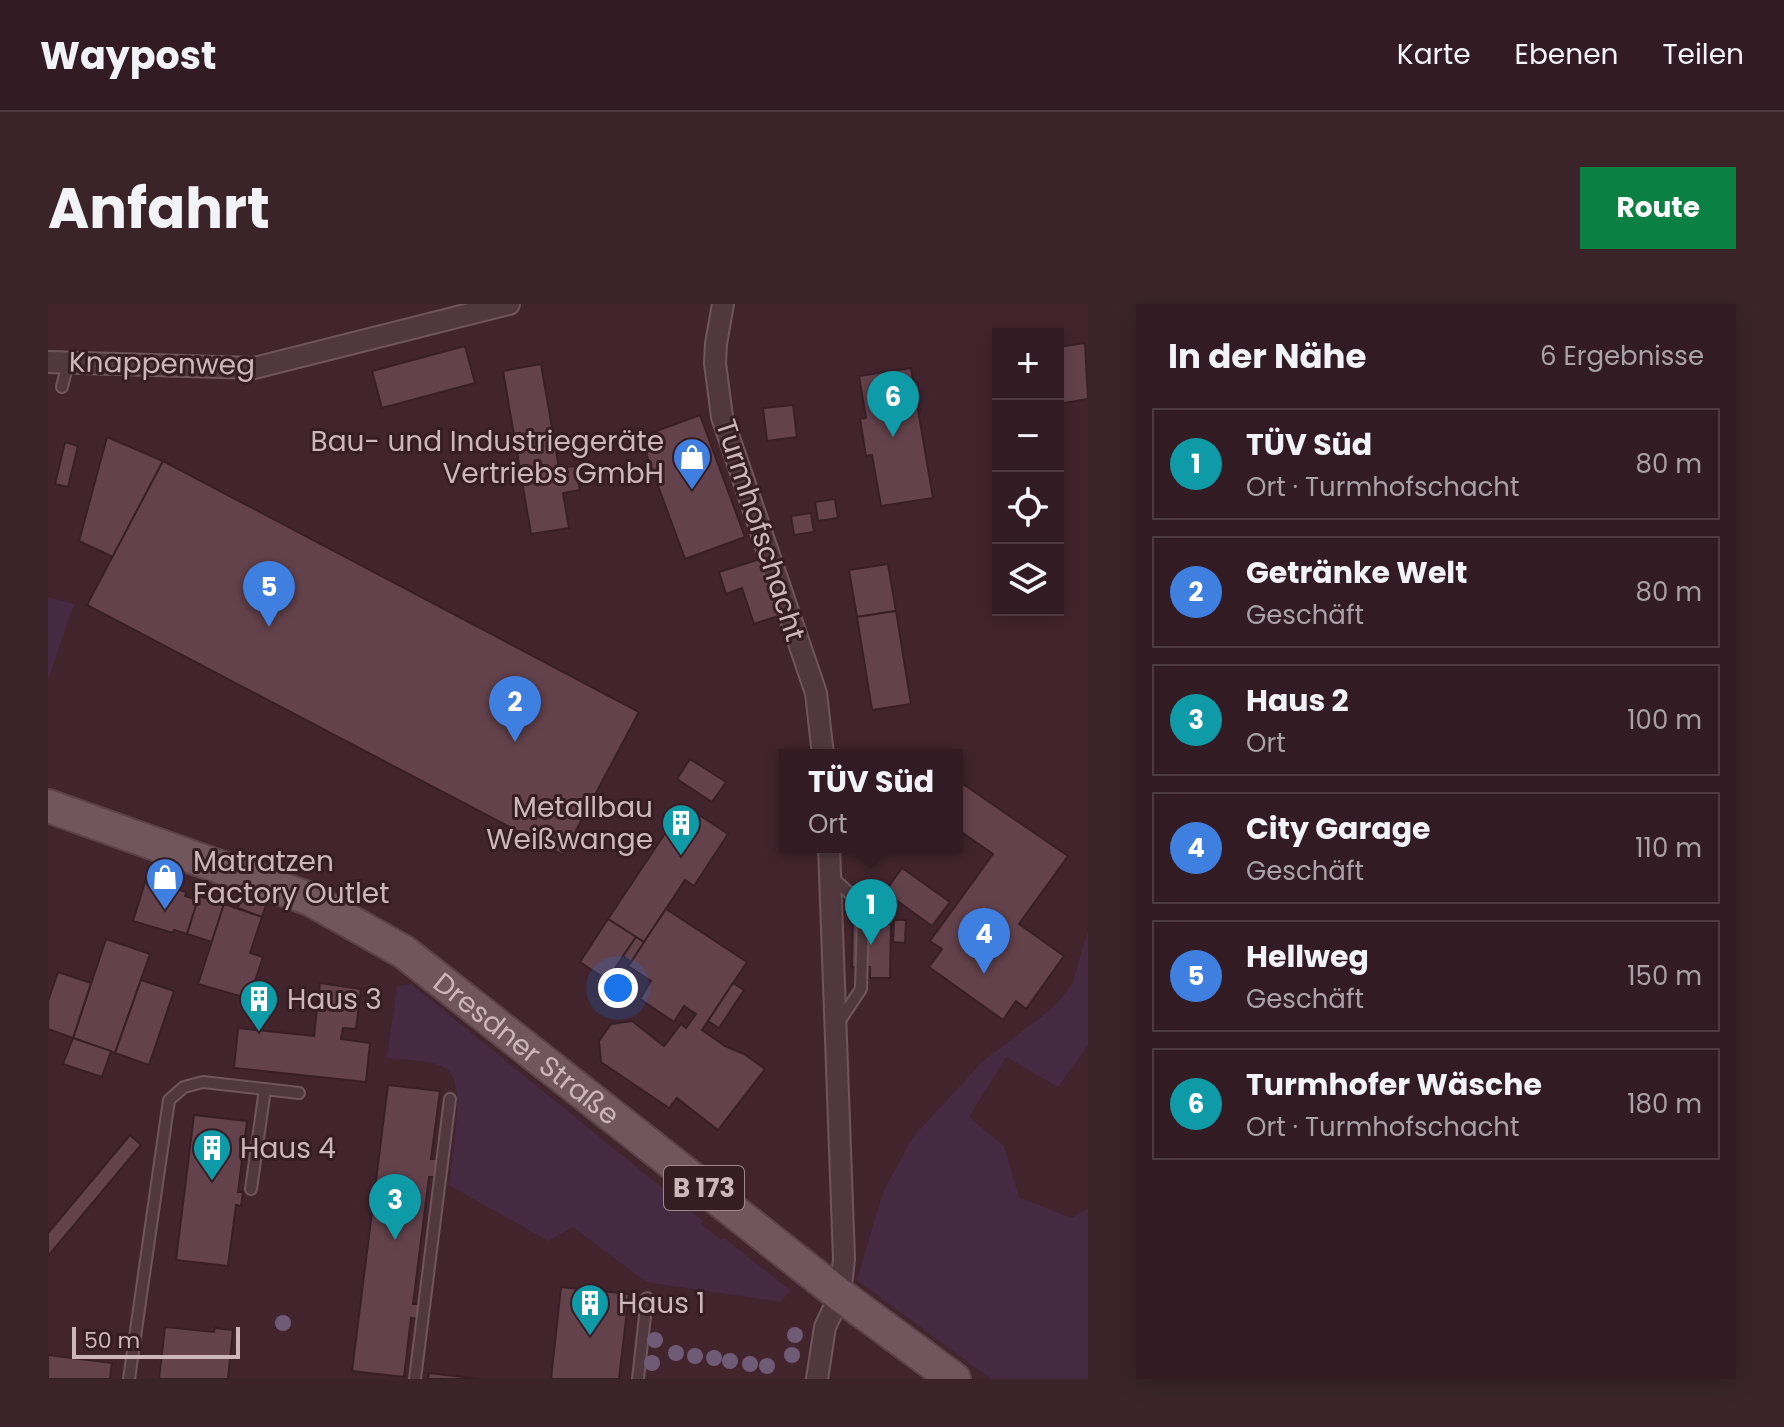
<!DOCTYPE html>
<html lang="de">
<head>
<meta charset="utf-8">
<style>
	body { margin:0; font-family:Poppins,sans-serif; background:#3a242a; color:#f1f3f6 }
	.controls { position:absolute; right:24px; top:24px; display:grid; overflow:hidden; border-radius:0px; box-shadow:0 4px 20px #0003 }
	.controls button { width:72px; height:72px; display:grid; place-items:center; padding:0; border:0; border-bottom:2px solid #4d3940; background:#321b22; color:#f1f3f6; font:40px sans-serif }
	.scale { position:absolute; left:24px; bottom:20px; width:168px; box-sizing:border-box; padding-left:8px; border:4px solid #ccb5bb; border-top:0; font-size:22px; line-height:28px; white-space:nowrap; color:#ccb5bb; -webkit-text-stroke:6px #361d24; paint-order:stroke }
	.you { position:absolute; left:570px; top:684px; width:28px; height:28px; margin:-20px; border:6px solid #fff; border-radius:50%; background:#1a73e8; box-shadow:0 0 0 12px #1a73e833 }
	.badge { display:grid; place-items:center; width:52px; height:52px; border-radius:50%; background:#0b8043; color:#fff; font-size:26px; font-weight:700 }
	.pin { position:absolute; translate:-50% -66px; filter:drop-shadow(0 2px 4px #0008) }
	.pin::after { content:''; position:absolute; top:42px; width:28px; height:24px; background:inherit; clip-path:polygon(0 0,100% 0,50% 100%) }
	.popup { position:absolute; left:731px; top:445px; width:184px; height:104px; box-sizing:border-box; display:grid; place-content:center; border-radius:0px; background:#321b22; filter:drop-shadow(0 2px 6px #0005); font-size:26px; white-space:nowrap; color:#a8a1a5 }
	.popup b { font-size:30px; color:#f1f3f6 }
	.popup::after { content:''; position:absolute; left:50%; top:100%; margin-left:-16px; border:16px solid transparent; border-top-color:#321b22 }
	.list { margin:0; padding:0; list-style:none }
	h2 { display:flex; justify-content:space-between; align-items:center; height:104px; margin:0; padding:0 32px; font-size:34px }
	h2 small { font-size:26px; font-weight:400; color:#a8a1a5 }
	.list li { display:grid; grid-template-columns:52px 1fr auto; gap:24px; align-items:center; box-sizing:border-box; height:112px; margin:0 16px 16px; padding:0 16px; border:2px solid #4d3940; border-radius:0px }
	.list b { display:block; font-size:30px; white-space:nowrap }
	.list p { margin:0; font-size:26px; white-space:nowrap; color:#a8a1a5 }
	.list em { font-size:26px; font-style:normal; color:#a8a1a5 }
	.icon { flex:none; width:44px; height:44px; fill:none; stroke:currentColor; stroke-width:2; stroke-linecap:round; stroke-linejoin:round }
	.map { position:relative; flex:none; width:1040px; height:1075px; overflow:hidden; border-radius:0px }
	header { display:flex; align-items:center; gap:48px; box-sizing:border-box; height:112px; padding:0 40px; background:#321b22; border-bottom:2px solid #4d3940 }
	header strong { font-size:38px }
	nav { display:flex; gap:44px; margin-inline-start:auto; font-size:28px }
	.intro { display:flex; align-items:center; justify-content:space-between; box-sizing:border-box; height:192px; padding:0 48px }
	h1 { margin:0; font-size:56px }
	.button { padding:20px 36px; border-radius:0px; background:#0b8043; color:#fff; font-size:28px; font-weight:700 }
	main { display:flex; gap:48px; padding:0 48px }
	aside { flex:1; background:#321b22; border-radius:0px; box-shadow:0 4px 20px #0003 }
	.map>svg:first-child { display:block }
	.green { fill:#462a42 }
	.building { fill:#64424c; stroke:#381f26; stroke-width:2 }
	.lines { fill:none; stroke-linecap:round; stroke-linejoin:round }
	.service-casing { stroke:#6f565d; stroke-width:14 }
	.minor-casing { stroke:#6f565d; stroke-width:24 }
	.primary-casing { stroke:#5a4248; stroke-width:36 }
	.service { stroke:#51383f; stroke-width:10 }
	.minor { stroke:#51383f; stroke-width:20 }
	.primary { stroke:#71565e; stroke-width:32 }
	.tree { fill:#705b76 }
	.labels { text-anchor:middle; stroke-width:6; stroke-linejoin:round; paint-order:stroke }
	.shield { fill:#361d24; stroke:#9f878e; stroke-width:2 }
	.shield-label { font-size:26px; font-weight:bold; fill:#ccb5bb }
	.street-label { font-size:28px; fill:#ccb5bb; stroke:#361d24 }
	.poi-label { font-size:28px; fill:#ccb5bb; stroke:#361d24; text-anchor:start }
</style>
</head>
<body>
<header>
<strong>Waypost</strong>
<nav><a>Karte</a><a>Ebenen</a><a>Teilen</a></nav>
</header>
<div class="intro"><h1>Anfahrt</h1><a class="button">Route</a></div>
<main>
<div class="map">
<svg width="1040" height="1075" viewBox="0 0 1040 1075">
	<rect width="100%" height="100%" fill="#42242d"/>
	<g class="green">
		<polygon points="0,293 26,300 0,376"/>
		<polygon points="1040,626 1040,740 1036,746 1010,783 958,753 921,813 956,842 971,893 1023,914 1040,905 1040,1075 943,1075 809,976 835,888 865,833 935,757 1006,703 1024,681"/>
		<path d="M363,680l292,237 -2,3 20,16 3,-2 66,52 -9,12 -135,-20 -73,-55 -25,14 -99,-56c2,-24 18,-99 -1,-115 -14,-11 -44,-10 -61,-12l10,-71z"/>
	</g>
	<g class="building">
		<polygon points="1037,39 1040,95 1010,100 1010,43"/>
		<polygon points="417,42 427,79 334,104 324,67"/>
		<polygon points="493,60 511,164 527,162 532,186 515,189 521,224 483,230 455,67"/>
		<polygon points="863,64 885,194 833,202 824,151 818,152 812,115 818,114 811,72"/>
		<polygon points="745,101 749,133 719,137 715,104"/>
		<polygon points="652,111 697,233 637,255 592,133"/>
		<polygon points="59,133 115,157 65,253 31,237"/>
		<polygon points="17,138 30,142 20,183 7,180"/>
		<polygon points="115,157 591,408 515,551 39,301"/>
		<polygon points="787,195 790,214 770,217 767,198"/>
		<polygon points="763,209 766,228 746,231 743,212"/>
		<polygon points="712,255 730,312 706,320 694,284 678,290 671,268"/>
		<polygon points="840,260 848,307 809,313 801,266"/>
		<polygon points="848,307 863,400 824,406 809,313"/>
		<polygon points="642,455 678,478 664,498 629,475"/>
		<polygon points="915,480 1020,552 971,620 1016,652 978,705 968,697 955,716 881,663 894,645 882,637 945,550 909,525 909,489"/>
		<polygon points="636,501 680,530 646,582 637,576 596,638 560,615"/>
		<polygon points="854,564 902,598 884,622 837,588"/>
		<polygon points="98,575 138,588 137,592 150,596 139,630 126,626 125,629 85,617"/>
		<polygon points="195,589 219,598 214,613 190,604"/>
		<polygon points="151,592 176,600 164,638 139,630"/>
		<polygon points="176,600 214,613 202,649 215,653 203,689 195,693 150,680"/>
		<polygon points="618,605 699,658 654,726 677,742 696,750 717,765 670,826 629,794 621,804 553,758 551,737 563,720 584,717 616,742 633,720 638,724 648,710 636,702 626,718 592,695 603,677 580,662"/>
		<polygon points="805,610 825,610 825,620 843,620 842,674 822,674 822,663 804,663"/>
		<polygon points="560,615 588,633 559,676 532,658"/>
		<polygon points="846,616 858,616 857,639 845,638"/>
		<polygon points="588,633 596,638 583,658 575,652"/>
		<polygon points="58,635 102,650 67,749 25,734"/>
		<polygon points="10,668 43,679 25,734 0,725 0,697"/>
		<polygon points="93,676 126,687 101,761 67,749"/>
		<polygon points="272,679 313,685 308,725 295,724 293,735 322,739 318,778 186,764 190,724 266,732"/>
		<polygon points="685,679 696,686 671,724 660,717"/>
		<polygon points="25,734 63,747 54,773 15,760"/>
		<polygon points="340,781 392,787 383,855 389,855 388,863 387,873 381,873 365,1000 370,1000 370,1007 369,1015 363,1014 356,1073 304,1067"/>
		<polygon points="146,811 199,817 190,888 195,888 193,902 188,901 180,962 128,956"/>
		<polygon points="82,831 93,841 0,952 0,929"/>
		<polygon points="513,983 581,990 571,1075 503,1075"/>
		<polygon points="117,1023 166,1028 167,1024 185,1026 180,1075 111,1075"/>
		<polygon points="0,1051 64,1059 62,1075 0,1075"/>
		<polygon points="381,1069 431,1075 380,1075"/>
	</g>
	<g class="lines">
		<g class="service-casing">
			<g id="service">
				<polyline points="14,83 20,58"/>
				<polyline points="784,573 811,598 815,610 813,685 789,721"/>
				<polyline points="203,885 217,785"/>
				<polyline points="81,1075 121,796 136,783 155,778 251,789"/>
				<polyline points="367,1075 402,795"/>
				<polyline points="590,1075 599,994"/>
			</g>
		</g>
		<g class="minor-casing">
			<g id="minor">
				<polyline points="675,0 668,40 667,59 674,113 768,389 775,451"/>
				<polyline points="0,58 206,64 461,0"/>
				<polyline points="769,1075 777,1023 792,991 796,955 781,543"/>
			</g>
		</g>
		<g class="primary-casing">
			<g id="primary">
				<path id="s1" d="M0,502l262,93 94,53 436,343 114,84"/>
			</g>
		</g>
		<use href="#service" class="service"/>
		<use href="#minor" class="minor"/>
		<use href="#primary" class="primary"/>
	</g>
	<g class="tree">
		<circle cx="235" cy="1019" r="8"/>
		<circle cx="747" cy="1031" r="8"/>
		<circle cx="607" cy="1036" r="8"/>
		<circle cx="628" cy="1049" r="8"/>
		<circle cx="744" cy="1051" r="8"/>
		<circle cx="647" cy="1052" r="8"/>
		<circle cx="666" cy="1054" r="8"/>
		<circle cx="682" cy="1057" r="8"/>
		<circle cx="604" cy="1059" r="8"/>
		<circle cx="702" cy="1060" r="8"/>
		<circle cx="719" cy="1062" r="8"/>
	</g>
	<defs>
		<g id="shop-pin" transform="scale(2)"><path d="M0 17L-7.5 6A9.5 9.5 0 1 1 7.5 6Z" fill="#3f7fe0" stroke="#361d24"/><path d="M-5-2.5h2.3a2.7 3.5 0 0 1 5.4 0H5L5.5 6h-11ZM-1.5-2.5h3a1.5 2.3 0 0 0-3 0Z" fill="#fff"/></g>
		<g id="building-pin" transform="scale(2)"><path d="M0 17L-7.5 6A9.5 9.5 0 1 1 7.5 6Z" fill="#0f9aa8" stroke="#361d24"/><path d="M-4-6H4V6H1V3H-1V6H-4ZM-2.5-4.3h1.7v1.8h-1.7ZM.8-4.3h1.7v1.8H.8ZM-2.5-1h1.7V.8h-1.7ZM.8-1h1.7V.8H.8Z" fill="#fff"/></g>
	</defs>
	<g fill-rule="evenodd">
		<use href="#shop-pin" x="644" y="153"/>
		<use href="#building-pin" x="633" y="519"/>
		<use href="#shop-pin" x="117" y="573"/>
		<use href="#building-pin" x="211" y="695"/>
		<use href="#building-pin" x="164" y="844"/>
		<use href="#building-pin" x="542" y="999"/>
	</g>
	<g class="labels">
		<rect class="shield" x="616" y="862" width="80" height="44" rx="6"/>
		<g class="shield-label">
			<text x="656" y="893">B 173</text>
		</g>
		<g class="street-label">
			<text transform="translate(114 59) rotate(1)" y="10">Knappenweg</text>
			<text transform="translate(713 226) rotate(72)" y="10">Turmhofschacht</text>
			<text dy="10" stroke="none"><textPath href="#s1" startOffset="542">Dresdner Straße</textPath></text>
		</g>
		<g class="poi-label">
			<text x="616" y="147" text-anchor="end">Bau- und Industriegeräte<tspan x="616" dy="32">Vertriebs GmbH</tspan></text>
			<text x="605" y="513" text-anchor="end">Metallbau<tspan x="605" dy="32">Weißwange</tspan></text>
			<text x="145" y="567">Matratzen<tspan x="145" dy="32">Factory Outlet</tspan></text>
			<text x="239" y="705">Haus 3</text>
			<text x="192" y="854">Haus 4</text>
			<text x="570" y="1009">Haus 1</text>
		</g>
	</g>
</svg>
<div class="controls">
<button>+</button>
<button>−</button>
<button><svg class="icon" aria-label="locate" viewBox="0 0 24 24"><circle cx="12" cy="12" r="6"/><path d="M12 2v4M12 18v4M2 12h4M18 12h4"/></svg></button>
<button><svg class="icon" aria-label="layers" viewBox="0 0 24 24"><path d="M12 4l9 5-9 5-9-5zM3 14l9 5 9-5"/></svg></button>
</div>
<div class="scale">50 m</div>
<div class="you"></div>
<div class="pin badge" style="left:823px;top:641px;background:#0f9aa8">1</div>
<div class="popup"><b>TÜV Süd</b>Ort</div>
<div class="pin badge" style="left:467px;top:438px;background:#3f7fe0">2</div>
<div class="pin badge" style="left:347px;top:936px;background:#0f9aa8">3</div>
<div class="pin badge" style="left:936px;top:670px;background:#3f7fe0">4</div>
<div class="pin badge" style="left:221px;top:323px;background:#3f7fe0">5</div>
<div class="pin badge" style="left:845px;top:133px;background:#0f9aa8">6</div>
</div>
<aside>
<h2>In der Nähe<small>6 Ergebnisse</small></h2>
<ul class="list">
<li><span class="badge" style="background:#0f9aa8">1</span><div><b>TÜV Süd</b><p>Ort · Turmhofschacht</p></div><em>80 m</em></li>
<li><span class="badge" style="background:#3f7fe0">2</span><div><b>Getränke Welt</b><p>Geschäft</p></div><em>80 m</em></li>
<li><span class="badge" style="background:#0f9aa8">3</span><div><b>Haus 2</b><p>Ort</p></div><em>100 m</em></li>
<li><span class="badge" style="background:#3f7fe0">4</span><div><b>City Garage</b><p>Geschäft</p></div><em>110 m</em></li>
<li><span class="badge" style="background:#3f7fe0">5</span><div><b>Hellweg</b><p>Geschäft</p></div><em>150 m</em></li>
<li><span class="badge" style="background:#0f9aa8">6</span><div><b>Turmhofer Wäsche</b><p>Ort · Turmhofschacht</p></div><em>180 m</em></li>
</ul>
</aside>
</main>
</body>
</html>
